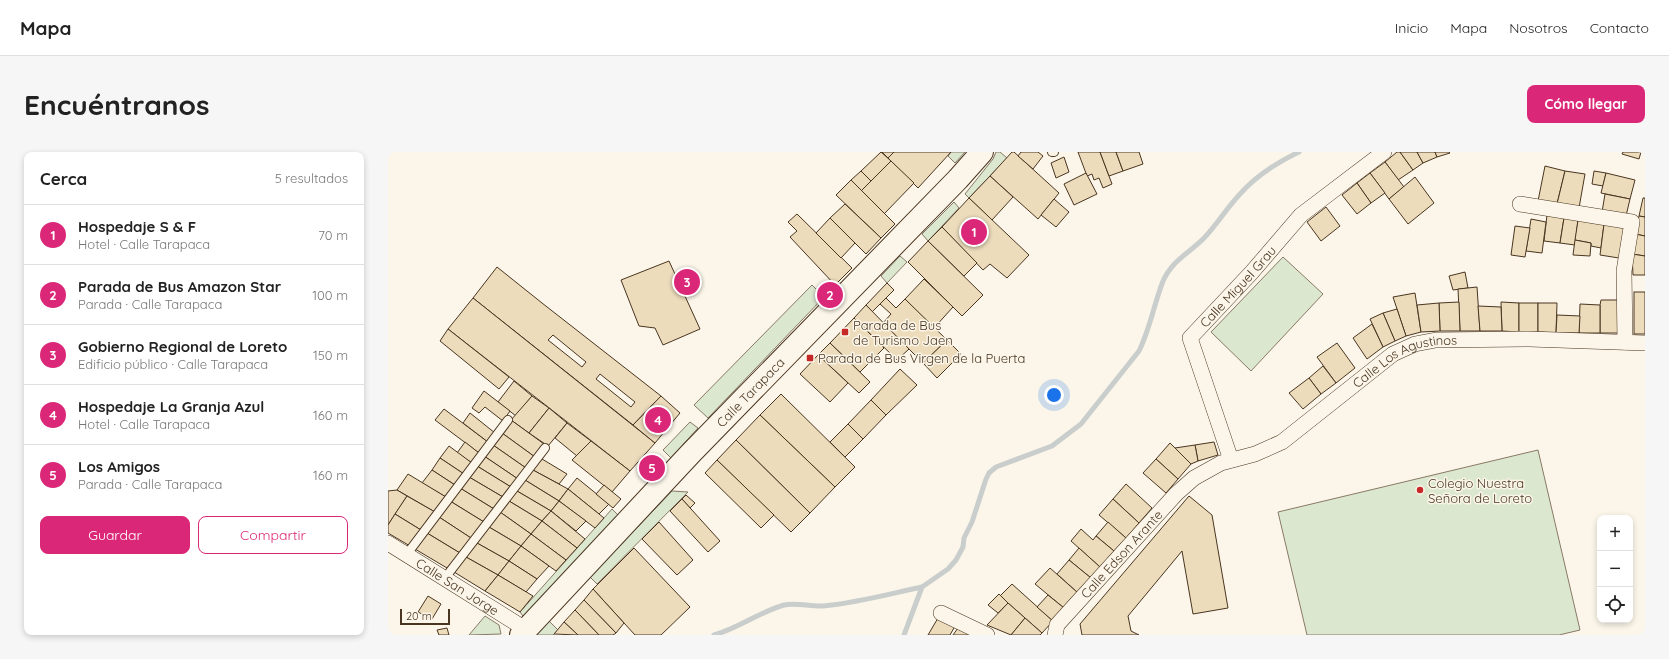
<!DOCTYPE html>
<html lang="es">
<head>
<meta charset="utf-8">
<style>
	body { margin:0; font-family:Quicksand,sans-serif; background:#f6f6f6; color:#222 }
	.controls { position:absolute; right:12px; bottom:12px; display:grid; overflow:hidden; border-radius:8px; box-shadow:0 2px 6px #0003 }
	.controls button { width:36px; height:36px; display:grid; place-items:center; padding:0; border:0; border-bottom:1px solid #e0e0e0; background:#fff; color:#222; font:20px sans-serif }
	.scale { position:absolute; left:12px; bottom:10px; width:50px; box-sizing:border-box; padding-left:4px; border:2px solid #4a3520; border-top:0; font-size:11px; line-height:14px; white-space:nowrap; color:#4a3520; -webkit-text-stroke:3px #fbf6e9; paint-order:stroke }
	.you { position:absolute; left:666px; top:243px; width:14px; height:14px; margin:-10px; border:3px solid #fff; border-radius:50%; background:#1a73e8; box-shadow:0 0 0 6px #1a73e833 }
	.badge { display:grid; place-items:center; width:26px; height:26px; border-radius:50%; background:#db2777; color:#fff; font-size:13px; font-weight:700 }
	.pin { position:absolute; translate:-50% -50%; border:2px solid #fff; box-shadow:0 1px 4px #0006 }
	.list { margin:0; padding:0; list-style:none }
	h2 { display:flex; justify-content:space-between; align-items:center; height:52px; margin:0; padding:0 16px; font-size:17px }
	h2 small { font-size:13px; font-weight:400; color:#767676 }
	.list li { display:grid; grid-template-columns:26px 1fr auto; gap:12px; align-items:center; box-sizing:border-box; height:60px; padding:0 16px; border-top:1px solid #e0e0e0 }
	.list b { display:block; font-size:15px; white-space:nowrap }
	.list p { margin:0; font-size:13px; white-space:nowrap; color:#767676 }
	.list em { font-size:13px; font-style:normal; color:#767676 }
	.actions { display:flex; gap:8px; padding:12px 16px }
	.actions a { flex:1; padding:9px 0; border:1px solid #db2777; border-radius:8px; text-align:center; font-size:14px; color:#db2777 }
	.actions .main { background:#db2777; color:#fff }
	.icon { flex:none; width:22px; height:22px; fill:none; stroke:currentColor; stroke-width:2; stroke-linecap:round; stroke-linejoin:round }
	.map { position:relative; flex:none; width:1257px; height:483px; overflow:hidden; border-radius:8px }
	header { display:flex; align-items:center; gap:24px; box-sizing:border-box; height:56px; padding:0 20px; background:#fff; border-bottom:1px solid #e0e0e0 }
	header strong { font-size:19px }
	nav { display:flex; gap:22px; margin-inline-start:auto; font-size:14px }
	.intro { display:flex; align-items:center; justify-content:space-between; box-sizing:border-box; height:96px; padding:0 24px }
	h1 { margin:0; font-size:28px }
	.button { padding:10px 18px; border-radius:8px; background:#db2777; color:#fff; font-size:14px; font-weight:700 }
	main { display:flex; gap:24px; padding:0 24px }
	aside { flex:1; background:#fff; border-radius:8px; box-shadow:0 2px 6px #0003 }
	.map>svg:first-child { display:block }
	.green { fill:#dce7d0; stroke:#887966 }
	.lines { fill:none; stroke-linecap:round; stroke-linejoin:round }
	.stream { stroke:#c9cecd; stroke-width:5 }
	.building { fill:#ecdcbc; stroke:#4a3520; fill-rule:evenodd }
	.lane-casing { stroke:#4a3520; stroke-width:10 }
	.street-casing { stroke:#4a3520; stroke-width:16 }
	.primary-casing { stroke:#4a3520; stroke-width:24 }
	.lane { stroke:#fbf6e9; stroke-width:8 }
	.street { stroke:#fbf6e9; stroke-width:15 }
	.primary { stroke:#fbf6e9; stroke-width:22 }
	.poi-dot { fill:#c62828; stroke:#fbf6e9; stroke-width:1.5 }
	.labels { text-anchor:middle; stroke-width:3; stroke-linejoin:round; paint-order:stroke }
	.street-label { font-size:13px; fill:#4a3520; stroke:#fbf6e9 }
	.poi-label { font-size:13px; fill:#4a3520; stroke:#fbf6e9; text-anchor:start }
</style>
</head>
<body>
<header>
<strong>Mapa</strong>
<nav><a>Inicio</a><a>Mapa</a><a>Nosotros</a><a>Contacto</a></nav>
</header>
<div class="intro"><h1>Encuéntranos</h1><a class="button">Cómo llegar</a></div>
<main>
<aside>
<h2>Cerca<small>5 resultados</small></h2>
<ul class="list">
<li><span class="badge">1</span><div><b>Hospedaje S &amp; F</b><p>Hotel · Calle Tarapaca</p></div><em>70 m</em></li>
<li><span class="badge">2</span><div><b>Parada de Bus Amazon Star</b><p>Parada · Calle Tarapaca</p></div><em>100 m</em></li>
<li><span class="badge">3</span><div><b>Gobierno Regional de Loreto</b><p>Edificio público · Calle Tarapaca</p></div><em>150 m</em></li>
<li><span class="badge">4</span><div><b>Hospedaje La Granja Azul</b><p>Hotel · Calle Tarapaca</p></div><em>160 m</em></li>
<li><span class="badge">5</span><div><b>Los Amigos</b><p>Parada · Calle Tarapaca</p></div><em>160 m</em></li>
</ul>
<div class="actions"><a class="main">Guardar</a><a>Compartir</a></div>
</aside>
<div class="map">
<svg width="1257" height="483" viewBox="0 0 1257 483">
	<rect width="100%" height="100%" fill="#fbf6e9"/>
	<g class="green">
		<polygon points="563,0 577,0 567,11 560,4"/>
		<polygon points="608,0 612,0 619,6 581,46 577,42 605,7"/>
		<polygon points="566,50 571,56 540,89 534,82"/>
		<polygon points="512,104 519,110 499,131 493,124"/>
		<polygon points="895,105 935,142 863,219 823,180"/>
		<polygon points="424,133 436,145 320,266 306,253"/>
		<polygon points="302,270 310,276 283,306 275,298"/>
		<polygon points="1150,298 1192,478 1171,483 919,483 890,360"/>
		<polygon points="284,339 300,340 209,432 202,425"/>
		<polygon points="224,357 230,363 143,462 135,464 132,460"/>
		<polygon points="97,464 111,473 113,482 81,483"/>
		<polygon points="161,469 170,478 165,483 147,483"/>
	</g>
	<g class="lines">
		<g class="stream">
			<path d="M326,483c25,-7 45,-23 70,-30 12,-3 27,2 39,1 34,-3 66,-12 99,-19"/>
			<path d="M516,483l18,-48 26,-18 8,-9 7,-13 1,-9 8,-16 14,-43 3,-6 7,-6 56,-21 29,-22 58,-73c11,-22 15,-47 24,-70 10,-22 27,-28 42,-44 12,-13 22,-29 35,-43 15,-17 38,-32 59,-42"/>
		</g>
	</g>
	<g class="building">
		<polygon points="493,0 503,9 483,29 473,19"/>
		<polygon points="494,0 506,0 500,6"/>
		<polygon points="506,0 563,0 530,36 500,6"/>
		<polygon points="624,0 626,0 671,41 650,67 602,24"/>
		<polygon points="633,0 650,0 655,4 645,17 630,4"/>
		<polygon points="690,0 712,0 724,32 715,36 711,26 706,28 704,22 699,24"/>
		<polygon points="712,0 728,0 735,19 721,24"/>
		<polygon points="728,0 751,0 755,12 735,19"/>
		<polygon points="1009,0 1012,0 1025,18 1010,28 997,10"/>
		<polygon points="1012,0 1029,0 1035,11 1025,18"/>
		<polygon points="1029,0 1047,0 1049,5 1035,11"/>
		<polygon points="1047,0 1061,0 1062,1 1049,5"/>
		<polygon points="1235,0 1253,0 1251,7 1234,2"/>
		<polygon points="676,5 681,20 668,26 663,11"/>
		<polygon points="503,9 526,31 496,62 473,39"/>
		<polygon points="997,10 1016,35 1001,47 982,21"/>
		<polygon points="1157,14 1177,19 1169,52 1150,49"/>
		<polygon points="473,19 483,29 473,39 463,28"/>
		<polygon points="1177,19 1197,22 1191,56 1169,52"/>
		<polygon points="1206,19 1218,21 1215,34 1204,32"/>
		<polygon points="698,21 709,42 686,53 676,32"/>
		<polygon points="982,21 997,41 983,51 969,31"/>
		<polygon points="1218,21 1247,28 1242,47 1213,41"/>
		<polygon points="602,24 625,45 604,68 581,46"/>
		<polygon points="1027,25 1046,51 1020,72 1001,47"/>
		<polygon points="463,28 507,72 493,86 448,43"/>
		<polygon points="969,31 983,51 969,62 954,43"/>
		<polygon points="1217,42 1242,47 1238,64 1214,60"/>
		<polygon points="581,46 641,103 619,126 602,112 595,118 554,75"/>
		<polygon points="1255,46 1257,46 1257,65 1251,64"/>
		<polygon points="666,47 681,60 668,75 653,63"/>
		<polygon points="457,52 493,86 478,102 442,66"/>
		<polygon points="938,55 952,74 933,89 919,70"/>
		<polygon points="409,62 464,116 447,133 402,85 409,79 400,70"/>
		<polygon points="1159,63 1176,66 1172,91 1156,89"/>
		<polygon points="1251,64 1257,65 1257,84 1247,82"/>
		<polygon points="442,66 467,91 453,106 428,81"/>
		<polygon points="1176,66 1190,68 1187,93 1172,91"/>
		<polygon points="1143,67 1158,70 1154,101 1138,99"/>
		<polygon points="1190,68 1216,72 1213,96 1203,94 1203,91 1187,88"/>
		<polygon points="1216,72 1236,76 1231,106 1212,103"/>
		<polygon points="1127,74 1142,76 1137,105 1123,103"/>
		<polygon points="554,75 589,111 576,124 540,89"/>
		<polygon points="1247,82 1257,84 1257,104 1244,102"/>
		<polygon points="1187,88 1203,91 1202,104 1185,103"/>
		<polygon points="540,89 595,143 574,164 520,110"/>
		<polygon points="1244,102 1257,104 1257,123 1245,123"/>
		<polygon points="281,109 312,177 275,193 267,176 251,174 233,128"/>
		<path d="M109,115l45,36 119,93 -28,29 -160,-127zM165,183l33,27 -4,5 -34,-27zM212,222l35,28 -4,5 -35,-28z"/>
		<polygon points="1077,120 1080,136 1065,138 1061,124"/>
		<polygon points="536,127 565,155 546,176 517,147"/>
		<polygon points="499,131 506,138 484,160 478,153"/>
		<polygon points="1089,135 1092,179 1072,179 1070,137"/>
		<rect x="1246" y="140" width="11" height="42"/>
		<polygon points="1027,141 1033,180 1018,184 1005,145"/>
		<polygon points="85,146 267,291 242,319 60,177"/>
		<polygon points="498,146 508,156 517,147 559,188 535,211 495,171 503,162 492,152"/>
		<polygon points="1213,148 1231,148 1231,181 1212,181 1212,153"/>
		<polygon points="1071,150 1072,179 1052,179 1051,151"/>
		<polygon points="1113,150 1131,151 1131,180 1114,179"/>
		<polygon points="1051,151 1052,179 1033,180 1029,153"/>
		<rect x="1131" y="151" width="19" height="29"/>
		<polygon points="1150,151 1169,151 1168,181 1150,180"/>
		<polygon points="1192,152 1212,153 1212,181 1191,181"/>
		<polygon points="478,153 521,197 509,208 466,166"/>
		<polygon points="1090,154 1113,155 1114,179 1092,179"/>
		<polygon points="1009,157 1018,184 1007,189 995,161"/>
		<polygon points="995,161 1007,189 995,195 982,167"/>
		<polygon points="1169,163 1192,164 1191,181 1168,181"/>
		<polygon points="466,166 496,196 472,220 442,191"/>
		<polygon points="984,172 995,195 979,207 965,186"/>
		<polygon points="60,177 121,225 111,237 52,189"/>
		<polygon points="559,188 573,202 549,226 535,211"/>
		<polygon points="442,191 482,230 471,241 430,203"/>
		<polygon points="949,191 967,216 948,231 929,205"/>
		<polygon points="430,203 460,231 442,250 412,222"/>
		<polygon points="935,214 948,231 933,242 921,226"/>
		<polygon points="512,217 529,233 498,263 483,248"/>
		<polygon points="921,226 933,242 915,257 901,241"/>
		<polygon points="126,229 144,244 128,264 110,250"/>
		<polygon points="96,239 122,259 115,269 97,255 91,261 84,256"/>
		<polygon points="393,242 467,315 447,335 372,263"/>
		<polygon points="144,244 161,256 141,281 123,268"/>
		<polygon points="273,244 292,261 267,291 245,273"/>
		<polygon points="483,248 498,263 475,287 460,272"/>
		<polygon points="161,256 179,271 160,294 141,281"/>
		<polygon points="56,257 100,290 91,301 47,268"/>
		<polygon points="82,261 107,281 100,290 75,271"/>
		<polygon points="372,263 447,335 422,361 348,288"/>
		<polygon points="123,268 156,292 147,305 114,281"/>
		<polygon points="179,271 203,289 189,304 167,286"/>
		<polygon points="460,272 475,287 457,305 442,290"/>
		<polygon points="114,281 147,305 138,316 105,293"/>
		<polygon points="348,288 422,361 403,380 329,308"/>
		<polygon points="203,289 242,319 224,340 184,308"/>
		<polygon points="77,290 91,301 84,311 69,301"/>
		<polygon points="826,290 830,303 810,309 807,293"/>
		<polygon points="782,291 803,312 790,327 768,307"/>
		<polygon points="105,293 138,316 130,327 96,304"/>
		<polygon points="807,293 810,309 803,312 787,296"/>
		<polygon points="61,294 84,311 76,322 52,306"/>
		<polygon points="96,304 130,327 123,335 89,314"/>
		<polygon points="52,306 76,322 67,333 44,318"/>
		<polygon points="154,307 179,322 171,332 145,318"/>
		<polygon points="768,307 790,327 778,341 755,321"/>
		<polygon points="329,308 386,363 373,376 317,321"/>
		<polygon points="89,314 123,335 115,345 81,325"/>
		<polygon points="44,318 67,333 58,345 34,331"/>
		<polygon points="145,318 180,337 171,349 137,328"/>
		<polygon points="20,322 58,345 47,360 9,338"/>
		<polygon points="81,325 115,345 106,357 72,336"/>
		<polygon points="189,326 221,352 211,362 180,337"/>
		<polygon points="137,328 171,349 163,359 129,339"/>
		<polygon points="738,332 764,356 751,371 725,347"/>
		<polygon points="216,333 233,347 225,356 208,342"/>
		<polygon points="72,336 106,357 96,370 62,349"/>
		<polygon points="180,337 216,366 207,376 171,349"/>
		<polygon points="9,338 19,344 0,373 0,339"/>
		<polygon points="129,339 163,359 154,369 121,349"/>
		<polygon points="298,343 307,351 302,356 294,347"/>
		<polygon points="19,344 47,360 33,378 7,362"/>
		<polygon points="801,344 824,363 840,456 805,462 794,399 740,464 743,479 751,483 694,483 692,472"/>
		<polygon points="294,347 332,389 320,400 282,359"/>
		<polygon points="725,347 751,371 738,386 711,363"/>
		<polygon points="62,349 96,370 83,386 51,365"/>
		<polygon points="121,349 154,369 143,382 112,360"/>
		<polygon points="171,349 198,369 188,379 163,359"/>
		<polygon points="163,359 197,387 189,396 154,369"/>
		<polygon points="112,360 143,382 133,394 101,375"/>
		<polygon points="7,362 33,378 22,394 0,381 0,373"/>
		<polygon points="51,365 83,386 72,401 39,381"/>
		<polygon points="154,369 189,396 178,408 143,382"/>
		<polygon points="271,370 305,408 289,423 254,387"/>
		<polygon points="720,370 738,386 726,399 708,384"/>
		<polygon points="101,375 133,394 121,409 89,391"/>
		<polygon points="693,377 705,388 708,384 726,399 712,415 683,389"/>
		<polygon points="39,381 72,401 59,416 27,397"/>
		<polygon points="143,382 178,408 168,419 133,394"/>
		<polygon points="89,391 121,409 110,423 78,405"/>
		<polygon points="133,394 161,414 149,427 121,409"/>
		<polygon points="246,396 302,455 273,483 247,483 205,437"/>
		<polygon points="691,396 712,415 703,426 681,408"/>
		<polygon points="78,405 110,423 97,439 66,420"/>
		<polygon points="681,408 703,426 690,441 669,422"/>
		<polygon points="121,409 149,427 138,440 110,423"/>
		<polygon points="662,416 690,441 676,456 647,432"/>
		<polygon points="110,423 145,444 132,460 97,439"/>
		<polygon points="624,432 665,469 654,481 612,444"/>
		<polygon points="205,437 236,471 228,481 196,448"/>
		<polygon points="611,442 620,451 610,461 600,453"/>
		<polygon points="660,443 676,456 665,469 649,455"/>
		<polygon points="40,444 53,452 44,467 30,460"/>
		<polygon points="196,448 228,481 225,483 211,483 187,458"/>
		<polygon points="620,451 637,466 623,483 599,473"/>
		<polygon points="187,458 211,483 190,483 176,470"/>
		<polygon points="550,466 567,474 562,483 540,483"/>
		<polygon points="637,466 654,481 652,483 623,483"/>
		<polygon points="176,470 190,483 166,482"/>
		<polygon points="59,476 61,483 51,483 49,478"/>
		<polygon points="570,476 584,483 565,483"/>
	</g>
	<g class="lines">
		<g class="lane-casing">
			<g id="lane">
				<polyline points="664,0 666,0"/>
				<polyline points="19,402 120,268"/>
				<polyline points="57,426 157,296"/>
			</g>
		</g>
		<g class="street-casing">
			<g id="street">
				<polyline points="1132,52 1244,70 1236,119 1237,190"/>
				<path id="s1" d="M843,308l-41,-122 62,-66 49,-57 83,-63"/>
				<path id="s2" d="M0,391l139,87"/>
				<polyline points="553,461 599,483"/>
				<path id="s3" d="M667,483l2,-10 119,-131 18,-16 27,-15 34,-9 27,-12 111,-88 22,-10 21,-4 93,-1 116,4"/>
			</g>
		</g>
		<g class="primary-casing">
			<g id="primary">
				<path id="s4" d="M133,483l170,-182 267,-274 24,-27"/>
			</g>
		</g>
		<use href="#lane" class="lane"/>
		<use href="#street" class="street"/>
		<use href="#primary" class="primary"/>
	</g>
	<g class="poi-dot">
		<rect x="453" y="176" width="8" height="8" rx="2"/>
		<rect x="418" y="202" width="8" height="8" rx="2"/>
		<circle cx="1032" cy="338" r="4"/>
	</g>
	<g class="labels">
		<g class="street-label">
			<text dy="5" stroke="none"><textPath href="#s1" startOffset="199">Calle Miguel Grau</textPath></text>
			<text dy="5" stroke="none"><textPath href="#s3" startOffset="457">Calle Los Agustinos</textPath></text>
			<text dy="5" stroke="none"><textPath href="#s4" startOffset="334">Calle Tarapaca</textPath></text>
			<text dy="5" stroke="none"><textPath href="#s3" startOffset="106">Calle Edson Arante</textPath></text>
			<text dy="5" stroke="none"><textPath href="#s2" startOffset="82">Calle San Jorge</textPath></text>
		</g>
		<g class="poi-label">
			<text x="465" y="178">Parada de Bus<tspan x="465" dy="15">de Turismo Jaen</tspan></text>
			<text x="430" y="211">Parada de Bus Virgen de la Puerta</text>
			<text x="1040" y="336">Colegio Nuestra<tspan x="1040" dy="15">Señora de Loreto</tspan></text>
		</g>
	</g>
</svg>
<div class="controls">
<button>+</button>
<button>−</button>
<button><svg class="icon" aria-label="locate" viewBox="0 0 24 24"><circle cx="12" cy="12" r="6"/><path d="M12 2v4M12 18v4M2 12h4M18 12h4"/></svg></button>
</div>
<div class="scale">20 m</div>
<div class="you"></div>
<div class="pin badge" style="left:586px;top:80px">1</div>
<div class="pin badge" style="left:442px;top:143px">2</div>
<div class="pin badge" style="left:299px;top:130px">3</div>
<div class="pin badge" style="left:270px;top:268px">4</div>
<div class="pin badge" style="left:264px;top:316px">5</div>
</div>
</main>
</body>
</html>
